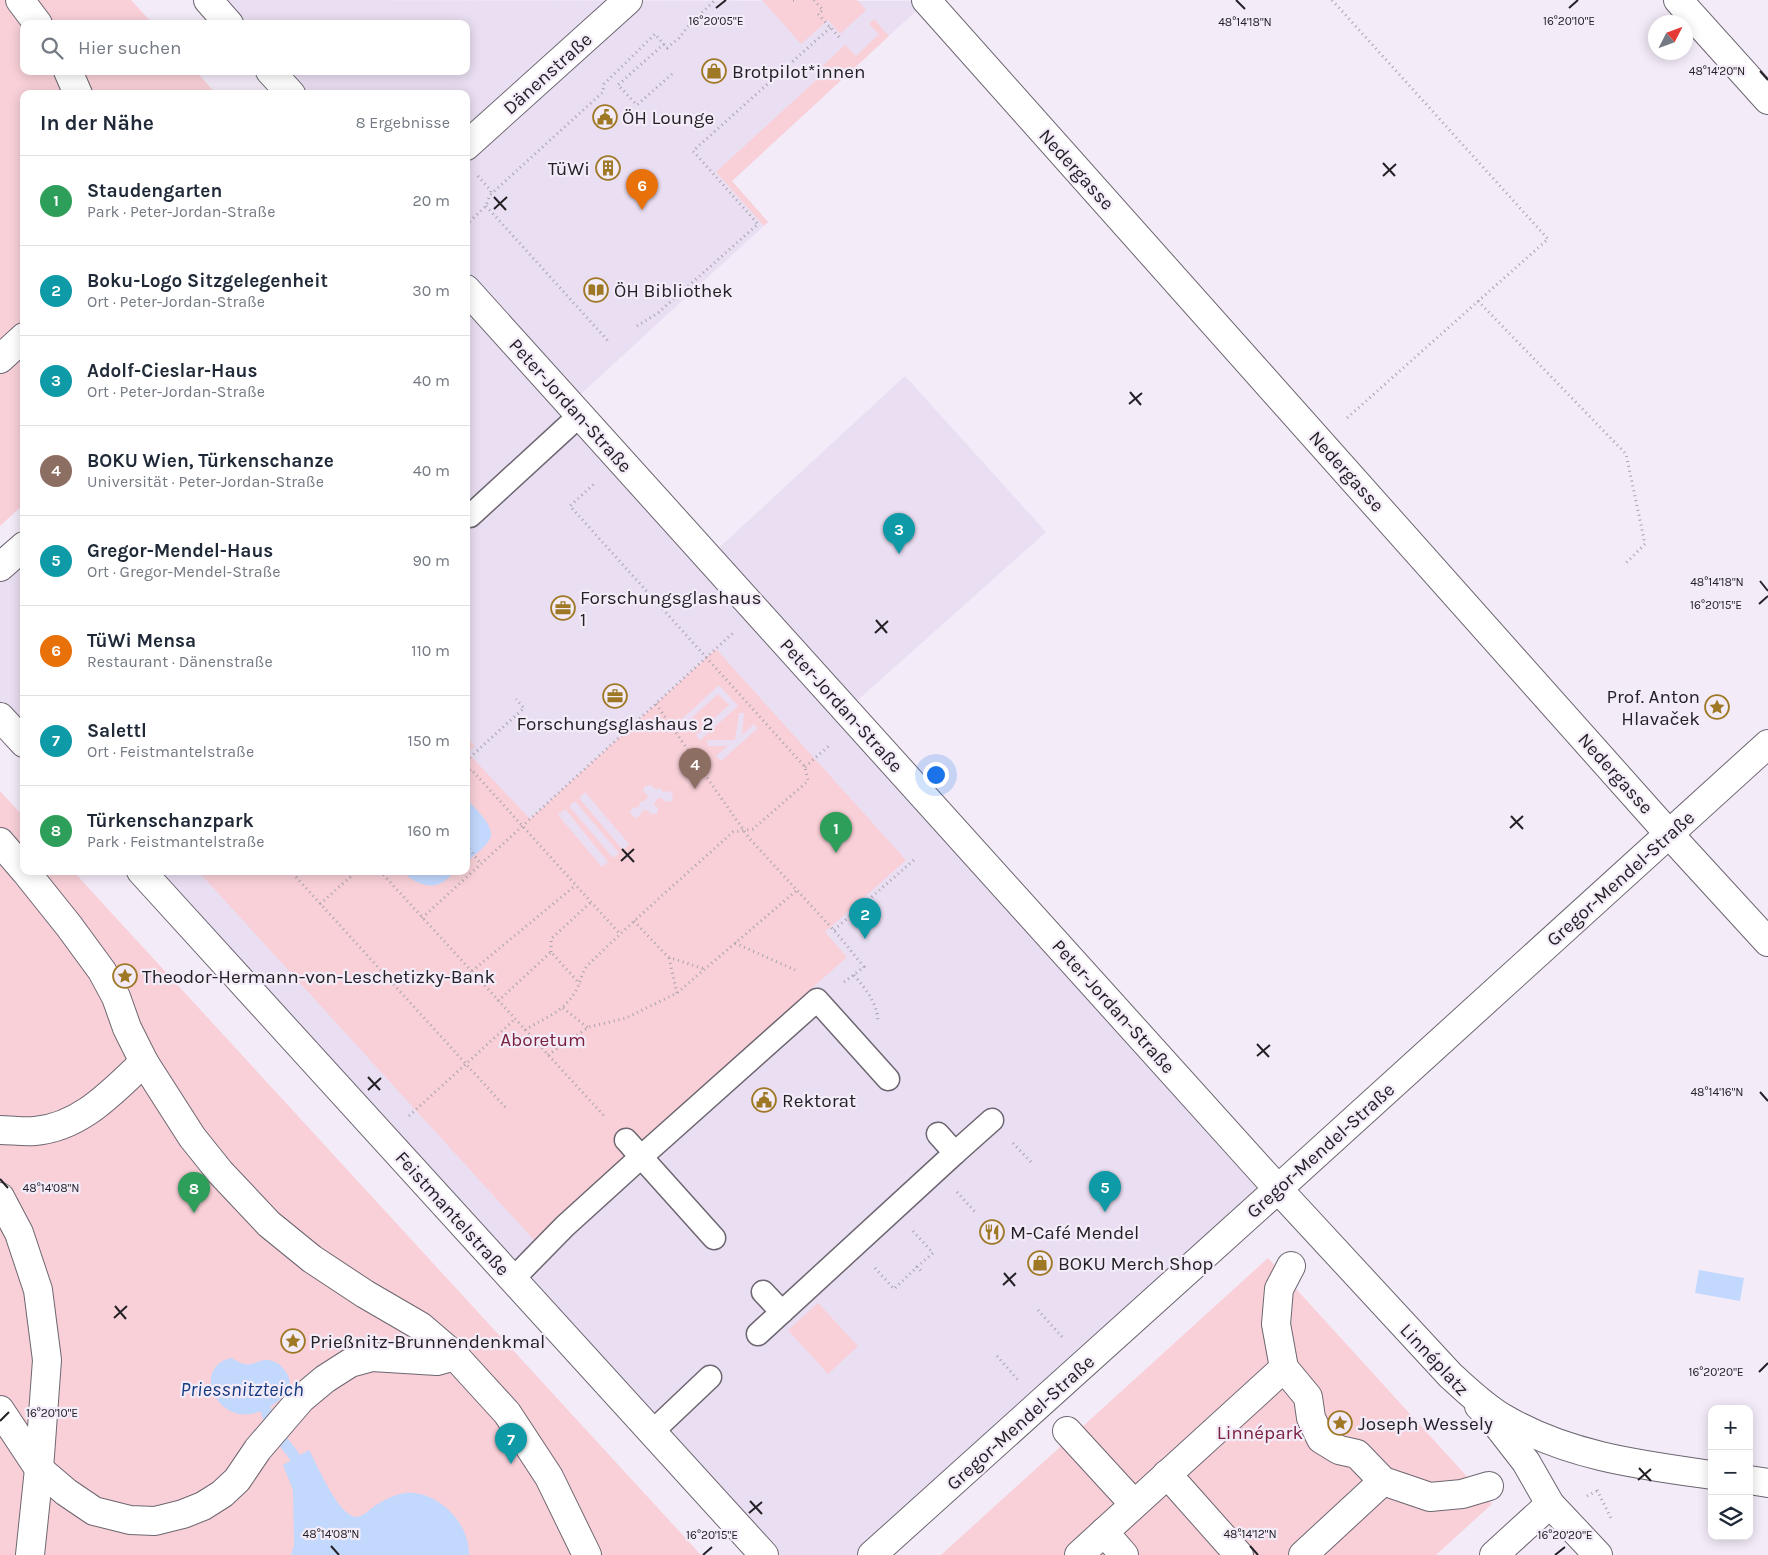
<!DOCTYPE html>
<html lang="de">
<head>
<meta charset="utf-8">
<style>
	body { margin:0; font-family:Karla,sans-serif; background:#f2f2f3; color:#1f2937 }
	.controls { position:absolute; right:15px; bottom:15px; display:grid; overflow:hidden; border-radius:10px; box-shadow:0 2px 12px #0003 }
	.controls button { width:45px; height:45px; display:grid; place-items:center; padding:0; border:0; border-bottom:1px solid #e0e1e3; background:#fff; color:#1f2937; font:25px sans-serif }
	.compass { position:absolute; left:1648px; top:15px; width:45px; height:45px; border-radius:50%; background:#fff; box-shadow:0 2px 12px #0003; rotate:48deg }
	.you { position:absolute; left:935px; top:774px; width:18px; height:18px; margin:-12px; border:4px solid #fff; border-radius:50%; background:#1a73e8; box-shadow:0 0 0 8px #1a73e833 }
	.badge { display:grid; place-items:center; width:32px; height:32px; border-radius:50%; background:#9f7825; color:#fff; font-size:16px; font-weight:700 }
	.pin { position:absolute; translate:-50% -41px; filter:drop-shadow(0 1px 2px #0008) }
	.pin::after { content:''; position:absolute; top:26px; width:18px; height:15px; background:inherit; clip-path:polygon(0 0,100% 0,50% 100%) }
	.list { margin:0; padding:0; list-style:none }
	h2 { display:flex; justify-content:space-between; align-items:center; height:65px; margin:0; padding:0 20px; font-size:21px }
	h2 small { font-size:16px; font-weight:400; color:#747a83 }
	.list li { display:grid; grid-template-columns:32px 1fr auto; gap:15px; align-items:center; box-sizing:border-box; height:90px; padding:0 20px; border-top:1px solid #e0e1e3 }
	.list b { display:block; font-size:19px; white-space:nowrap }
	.list p { margin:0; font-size:16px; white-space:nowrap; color:#747a83 }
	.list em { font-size:16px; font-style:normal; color:#747a83 }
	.icon { flex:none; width:28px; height:28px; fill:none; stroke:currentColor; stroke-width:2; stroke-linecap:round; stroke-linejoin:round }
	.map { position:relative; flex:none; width:1768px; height:1555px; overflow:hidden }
	.search { position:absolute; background:#fff; box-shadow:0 2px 12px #0003; left:20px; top:20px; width:450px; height:55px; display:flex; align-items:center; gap:12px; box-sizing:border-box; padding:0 18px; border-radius:10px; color:#747a83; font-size:19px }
	.panel { position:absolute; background:#fff; box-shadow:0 2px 12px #0003; left:20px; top:90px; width:450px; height:785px; border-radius:10px }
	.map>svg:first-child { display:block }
	.built { fill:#eadef2 }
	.green { fill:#f9d0d8; fill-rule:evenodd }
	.water { fill:#c2d8fd }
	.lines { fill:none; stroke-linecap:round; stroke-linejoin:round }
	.stream { stroke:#c2d8fd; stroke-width:11 }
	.service-casing { stroke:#6d6671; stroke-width:25 }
	.pedestrian-casing { stroke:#6d6671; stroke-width:30 }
	.minor-casing { stroke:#6d6671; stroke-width:30 }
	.tertiary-casing { stroke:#6d6671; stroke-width:30 }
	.secondary-casing { stroke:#6d6671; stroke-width:30 }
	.path { stroke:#a8a2ac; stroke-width:3; stroke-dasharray:1 4; stroke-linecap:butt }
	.service { stroke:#fff; stroke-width:22 }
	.pedestrian { stroke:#fff; stroke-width:28 }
	.minor { stroke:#fff; stroke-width:28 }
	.tertiary { stroke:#fff; stroke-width:28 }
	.secondary { stroke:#fff; stroke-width:28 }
	.ticks { fill:none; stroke:#242126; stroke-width:2 }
	.labels { text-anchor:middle; stroke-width:4.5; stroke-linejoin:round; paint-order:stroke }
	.poi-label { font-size:19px; fill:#242126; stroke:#f3ebf8; text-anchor:start }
	.street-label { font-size:19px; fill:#242126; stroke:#f3ebf8 }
	.park-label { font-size:19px; fill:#7b2240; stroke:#f3ebf8 }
	.water-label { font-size:20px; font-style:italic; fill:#143b80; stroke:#f3ebf8 }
	.ticks-label { font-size:12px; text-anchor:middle; fill:#242126; stroke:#f3ebf8; stroke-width:4.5; stroke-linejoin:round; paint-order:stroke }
</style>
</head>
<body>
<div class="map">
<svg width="1768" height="1555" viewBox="0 0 1768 1555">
	<rect width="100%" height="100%" fill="#f3ebf8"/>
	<g class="built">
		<polygon points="205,0 927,1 732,181 768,222 570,404 709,557 905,376 1046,532 850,707 1278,1189 872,1555 764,1555 140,871 466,871 466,94 290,94 269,71 466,71 466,24 226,24"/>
		<polygon points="24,546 24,744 0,718 0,567"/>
	</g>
	<g class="green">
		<polygon points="0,0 131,0 153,24 24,24 24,71 196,71 216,94 24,94 24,504 0,526"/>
		<polygon points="762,0 857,0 866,10 840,34 828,20 801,44"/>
		<polygon points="874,19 889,36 732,181 768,222 764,226 716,172 823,74 819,69 845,45 856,56 879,34 869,24"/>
		<path d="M716,649l190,211 -81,72 22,25 -193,172 -97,88 -23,23 -336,-369h268v-134l9,9 -7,7 62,66zM719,685l19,21 -38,34 -4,-5 33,-30 -11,-11 -32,29 -4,-4zM739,713h5l-2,22 12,-11 4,4 -37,33 -5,-5 12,-10h-20l-1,-6h28zM651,785l4,4 5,-1 3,4 6,-1 4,4 -1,6 -6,1 -5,-4 -4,1 -3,5 4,4 -1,6h-6l-4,-4 -5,1 -2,5 -5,2 -5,-5 2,-5 7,-1 1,-5 5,-1 3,-5 -5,-5 2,-5zM585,792l44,52 -6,6 -44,-52zM575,801l44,52 -6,5 -44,-52zM565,809l43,53 -6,5 -44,-52z"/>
		<polygon points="0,791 24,817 24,871 73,871 701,1555 0,1555"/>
		<polygon points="1268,1258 1492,1504 1436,1555 941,1555"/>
		<polygon points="818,1303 858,1346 828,1374 788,1330"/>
	</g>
	<g class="water">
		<path d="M466,798c7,8 28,28 25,38 -3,10 -17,19 -25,26z"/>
		<path d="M403,871h52c-4,5 -9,10 -16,13 -12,5 -28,-3 -36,-13z"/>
		<polygon points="1699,1270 1744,1278 1740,1301 1695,1293"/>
		<path d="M231,1358c5,2 10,6 14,6 10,2 17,-8 30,-2 5,2 8,6 11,10 13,19 -12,34 -28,40 -40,15 -68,-44 -27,-54z"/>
		<path d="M309,1450c8,15 26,56 40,64 2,2 5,3 7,3 7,0 15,-9 20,-12 8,-5 18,-10 28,-12 33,-4 66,30 65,62h-178l3,-10 -1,-55 -10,-25z"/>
	</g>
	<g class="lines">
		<polyline class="stream" points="265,1408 272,1427 295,1457"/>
		<g class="service-casing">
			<g id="service">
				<polyline points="470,516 580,415"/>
				<polyline points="626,1140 714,1238"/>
				<polyline points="955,1153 992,1120"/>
				<polyline points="513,1279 565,1226 641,1157 817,1000 888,1079"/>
				<polyline points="763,1292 782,1312"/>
				<polyline points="758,1334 955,1153 938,1134"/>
				<polyline points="652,1432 710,1377"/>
			</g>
		</g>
		<g class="pedestrian-casing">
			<g id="pedestrian">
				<polyline points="20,0 38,24"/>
				<polyline points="68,71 78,94"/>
				<polyline points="0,359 24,337"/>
				<polyline points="0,842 24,870"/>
				<polyline points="25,871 69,926 102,971 116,997 127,1028 144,1062 192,1137 220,1172 269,1224 312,1259 365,1294 420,1326 455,1356 507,1413 549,1477 587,1555"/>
				<path d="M0,1130c11,0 23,2 35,1 46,-4 77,-39 109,-69"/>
				<polyline points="0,1197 19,1233 38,1290 47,1360 39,1469 30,1555"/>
				<polyline points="1291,1266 1279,1289 1276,1324 1284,1368 1308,1397 1311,1418 1321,1439 1339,1450 1357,1454 1383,1481 1430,1497 1462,1494 1489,1486"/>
				<polyline points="0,1410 39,1469 66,1492 94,1511 130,1520 155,1521 183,1514 203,1506 222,1494 237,1480 258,1449 301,1399 325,1379 350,1363 372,1357 437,1361 455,1356"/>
				<polyline points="1067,1431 1134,1504"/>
				<polyline points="1167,1474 1239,1555"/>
				<polyline points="1104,1532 1124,1555"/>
				<polyline points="1079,1555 1284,1368"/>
				<polyline points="1303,1555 1383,1481"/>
			</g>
		</g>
		<g class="minor-casing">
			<g id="minor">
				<polyline points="926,0 1669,834 1768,942"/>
				<polyline points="1678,0 1768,100"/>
				<polyline points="466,146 628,0"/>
				<polyline points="0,567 24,546"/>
				<polyline points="0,717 24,743"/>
				<polyline points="141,871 764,1555"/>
				<polyline points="1278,1189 1768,744"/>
				<polyline points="1494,1555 1550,1504"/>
			</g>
		</g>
		<g class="tertiary-casing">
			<g id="tertiary">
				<polyline points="1479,1406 1498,1426 1526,1462 1550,1504 1598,1555"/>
				<polyline points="872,1555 1278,1189"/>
			</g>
		</g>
		<g class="secondary-casing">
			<g id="secondary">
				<polyline points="208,0 229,24"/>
				<polyline points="270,71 291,94"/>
				<path d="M466,289l812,900 173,187c17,15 34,32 54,43 63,37 136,46 207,56"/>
				<polyline points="1749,1480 1768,1483"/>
			</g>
		</g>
		<g class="path">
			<polyline points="793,0 795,0"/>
			<polyline points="814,0 823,10 818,14 840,38"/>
			<polyline points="1332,0 1548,239 1347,418"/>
			<polyline points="664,44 618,85 637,105 672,74"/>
			<polyline points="478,176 491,191 490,194"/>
			<polyline points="486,206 609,342"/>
			<polyline points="466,225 486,206 490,195 603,92 604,84 655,34 667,48 679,38 689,25 715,0"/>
			<polyline points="1478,301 1626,454 1645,544 1626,563"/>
			<polyline points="637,326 658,313 758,224 693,151 831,27"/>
			<polyline points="656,704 749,838 839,936 864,967 843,983"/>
			<polyline points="466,761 524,708 516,699"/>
			<polyline points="805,767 831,744"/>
			<polyline points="466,773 471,769 620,934"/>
			<polyline points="466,845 481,864"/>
			<polyline points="380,871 606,1118"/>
			<polyline points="296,877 506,1108"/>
			<polyline points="320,904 357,871"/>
			<polyline points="422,918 733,633"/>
			<polyline points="634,921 668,957 704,969"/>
			<polyline points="834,930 915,859"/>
			<polyline points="735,943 795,970"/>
			<polyline points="551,952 551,939 591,902"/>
			<polyline points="669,958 677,993"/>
			<polyline points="472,971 576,885"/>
			<path d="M854,975c13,16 23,27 24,47"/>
			<polyline points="498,1001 551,952 580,984"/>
			<polyline points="563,1008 588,1028"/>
			<path d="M525,1030c17,-11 37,-17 49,-36 6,-9 7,-22 15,-30 47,-46 96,-89 144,-132l20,-3 55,-48 -3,-14 -235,-261 26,-24"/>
			<polyline points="548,1055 589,1027 626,1018 677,993 797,890"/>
			<polyline points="409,1116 515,1019"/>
			<polyline points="1013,1143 1031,1162"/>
			<polyline points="957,1192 975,1212"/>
			<polyline points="913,1231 933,1253 917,1267 922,1272"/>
			<polyline points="875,1268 894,1289 917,1267"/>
			<polyline points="1038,1310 1063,1338"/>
			<polyline points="997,1356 1018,1380"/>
			<polyline points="1597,1490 1611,1518"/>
			<polyline points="1587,1496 1597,1491"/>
		</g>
		<use href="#service" class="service"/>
		<use href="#pedestrian" class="pedestrian"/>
		<use href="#minor" class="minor"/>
		<use href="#tertiary" class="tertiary"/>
		<use href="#secondary" class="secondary"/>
	</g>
	<path class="ticks" d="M1236,0l9,9M716,8l10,-8M1569,8l9,-8M1760,71l8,9M1383,163l12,13M1383,176l13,-12M494,197l12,13M494,209l13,-12M1130,392l11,13M1129,404l13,-11M1760,581l8,10M1759,604l9,-8M876,620l11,13M875,633l13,-12M1511,816l12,13M1510,828l13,-12M622,849l12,13M621,861l13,-12M1257,1044l12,13M1257,1056l13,-11M368,1077l12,13M368,1090l13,-12M1760,1092l8,9M0,1179l8,9M1004,1273l11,13M1003,1285l13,-12M115,1306l11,13M114,1318l13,-12M1759,1372l9,-9M0,1421l9,-9M1639,1468l12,13M1638,1480l13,-11M750,1501l12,13M749,1513l13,-11M331,1546l8,9M1250,1546l8,9M703,1555l9,-8M1555,1555l10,-8"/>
	<defs>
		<g id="shop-ring" transform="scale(1.25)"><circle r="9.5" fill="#f3ebf8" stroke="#9f7825" stroke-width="1.5"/><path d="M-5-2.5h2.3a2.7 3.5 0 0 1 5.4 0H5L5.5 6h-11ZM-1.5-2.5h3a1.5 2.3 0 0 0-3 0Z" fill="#9f7825"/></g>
		<g id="civic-ring" transform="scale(1.25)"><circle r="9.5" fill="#f3ebf8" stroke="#9f7825" stroke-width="1.5"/><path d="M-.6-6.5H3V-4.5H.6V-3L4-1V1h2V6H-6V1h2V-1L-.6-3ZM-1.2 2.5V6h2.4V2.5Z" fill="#9f7825"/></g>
		<g id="building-ring" transform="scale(1.25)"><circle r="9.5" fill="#f3ebf8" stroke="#9f7825" stroke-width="1.5"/><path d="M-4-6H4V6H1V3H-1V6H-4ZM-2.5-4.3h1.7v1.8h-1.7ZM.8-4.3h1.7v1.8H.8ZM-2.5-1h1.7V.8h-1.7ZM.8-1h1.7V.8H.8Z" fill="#9f7825"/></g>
		<g id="library-ring" transform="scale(1.25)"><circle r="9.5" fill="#f3ebf8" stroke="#9f7825" stroke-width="1.5"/><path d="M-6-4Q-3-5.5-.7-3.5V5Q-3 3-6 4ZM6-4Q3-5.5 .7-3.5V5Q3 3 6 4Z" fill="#9f7825"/></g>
		<g id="office-ring" transform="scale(1.25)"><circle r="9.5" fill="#f3ebf8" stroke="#9f7825" stroke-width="1.5"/><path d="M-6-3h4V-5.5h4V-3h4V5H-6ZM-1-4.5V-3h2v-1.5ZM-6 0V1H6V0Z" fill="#9f7825"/></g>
		<g id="sight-ring" transform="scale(1.25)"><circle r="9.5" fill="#f3ebf8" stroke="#9f7825" stroke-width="1.5"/><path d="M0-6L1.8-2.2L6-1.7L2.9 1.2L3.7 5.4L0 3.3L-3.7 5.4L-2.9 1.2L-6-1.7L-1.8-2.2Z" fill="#9f7825"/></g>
		<g id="restaurant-ring" transform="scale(1.25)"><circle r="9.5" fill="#f3ebf8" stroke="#9f7825" stroke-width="1.5"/><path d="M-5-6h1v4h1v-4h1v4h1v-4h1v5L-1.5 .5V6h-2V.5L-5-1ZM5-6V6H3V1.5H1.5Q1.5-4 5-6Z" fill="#9f7825"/></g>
	</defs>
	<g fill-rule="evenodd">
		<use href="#shop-ring" x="714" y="71"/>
		<use href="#civic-ring" x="605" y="117"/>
		<use href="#building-ring" x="608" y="168"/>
		<use href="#library-ring" x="596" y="290"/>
		<use href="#office-ring" x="563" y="608"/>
		<use href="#office-ring" x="615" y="696"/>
		<use href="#sight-ring" x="1717" y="707"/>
		<use href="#sight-ring" x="125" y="976"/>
		<use href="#civic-ring" x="764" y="1100"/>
		<use href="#restaurant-ring" x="992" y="1232"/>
		<use href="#shop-ring" x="1040" y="1263"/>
		<use href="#sight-ring" x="293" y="1341"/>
		<use href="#sight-ring" x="1340" y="1423"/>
	</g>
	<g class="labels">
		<g class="poi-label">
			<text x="732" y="78">Brotpilot*innen</text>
			<text x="622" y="124">ÖH Lounge</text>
			<text x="590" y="175" text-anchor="end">TüWi</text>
			<text x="614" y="297">ÖH Bibliothek</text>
			<text x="580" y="604">Forschungsglashaus<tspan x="580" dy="22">1</tspan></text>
			<text x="1700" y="703" text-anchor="end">Prof. Anton<tspan x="1700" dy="22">Hlavaček</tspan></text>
			<text x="615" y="730" text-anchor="middle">Forschungsglashaus 2</text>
			<text x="142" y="983">Theodor-Hermann-von-Leschetizky-Bank</text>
			<text x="782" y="1107">Rektorat</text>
			<text x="1010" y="1239">M-Café Mendel</text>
			<text x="1058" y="1270">BOKU Merch Shop</text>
			<text x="310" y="1348">Prießnitz-Brunnendenkmal</text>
			<text x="1358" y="1430">Joseph Wessely</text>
		</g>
		<g class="street-label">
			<text transform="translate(547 73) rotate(-42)" y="7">Dänenstraße</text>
			<text transform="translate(1077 169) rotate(48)" y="7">Nedergasse</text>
			<text transform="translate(571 405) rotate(48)" y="7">Peter-Jordan-Straße</text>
			<text transform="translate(1347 471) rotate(48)" y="7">Nedergasse</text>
			<text transform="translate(842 705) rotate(48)" y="7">Peter-Jordan-Straße</text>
			<text transform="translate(1616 773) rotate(48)" y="7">Nedergasse</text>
			<text transform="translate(1620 878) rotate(-42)" y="7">Gregor-Mendel-Straße</text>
			<text transform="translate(1114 1006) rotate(48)" y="7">Peter-Jordan-Straße</text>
			<text transform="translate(1320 1150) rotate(-42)" y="7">Gregor-Mendel-Straße</text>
			<text transform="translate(453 1213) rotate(48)" y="7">Feistmantelstraße</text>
			<text transform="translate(1435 1359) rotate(47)" y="7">Linnéplatz</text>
			<text transform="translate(1020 1422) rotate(-42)" y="7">Gregor-Mendel-Straße</text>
		</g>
		<g class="park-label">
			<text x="543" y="1046">Aboretum</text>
			<text x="1260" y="1439">Linnépark</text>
		</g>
		<g class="water-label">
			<text x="242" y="1396">Priessnitzteich</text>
		</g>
	</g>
	<g class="ticks-label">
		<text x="716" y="25">16°20'05"E</text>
		<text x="1569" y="25">16°20'10"E</text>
		<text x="1245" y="26">48°14'18"N</text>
		<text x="1717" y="75">48°14'20"N</text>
		<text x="1717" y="586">48°14'18"N</text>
		<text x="1716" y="609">16°20'15"E</text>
		<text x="1717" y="1096">48°14'16"N</text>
		<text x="51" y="1192">48°14'08"N</text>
		<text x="1716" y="1376">16°20'20"E</text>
		<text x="52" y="1417">16°20'10"E</text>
		<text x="331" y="1538">48°14'08"N</text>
		<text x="1250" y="1538">48°14'12"N</text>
		<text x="712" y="1539">16°20'15"E</text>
		<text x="1565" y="1539">16°20'20"E</text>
	</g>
</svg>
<div class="controls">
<button>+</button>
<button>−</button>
<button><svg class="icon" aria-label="layers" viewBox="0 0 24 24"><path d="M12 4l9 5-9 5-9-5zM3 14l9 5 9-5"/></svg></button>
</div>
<svg class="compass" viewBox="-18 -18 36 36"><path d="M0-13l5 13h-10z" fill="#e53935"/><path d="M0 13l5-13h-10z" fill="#747a83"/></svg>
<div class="you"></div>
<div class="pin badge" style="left:836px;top:853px;background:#2e9e5b">1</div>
<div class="pin badge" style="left:865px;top:939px;background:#0f9aa8">2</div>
<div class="pin badge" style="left:899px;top:554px;background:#0f9aa8">3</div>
<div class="pin badge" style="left:695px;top:789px;background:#8d6e63">4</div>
<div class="pin badge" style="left:1105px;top:1212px;background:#0f9aa8">5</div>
<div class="pin badge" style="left:642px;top:210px;background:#e8710a">6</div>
<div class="pin badge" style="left:511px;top:1464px;background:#0f9aa8">7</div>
<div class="pin badge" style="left:194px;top:1213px;background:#2e9e5b">8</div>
<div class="search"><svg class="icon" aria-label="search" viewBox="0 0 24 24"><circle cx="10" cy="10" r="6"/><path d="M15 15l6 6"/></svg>Hier suchen</div>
<section class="panel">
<h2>In der Nähe<small>8 Ergebnisse</small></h2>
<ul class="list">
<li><span class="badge" style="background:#2e9e5b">1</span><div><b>Staudengarten</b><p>Park · Peter-Jordan-Straße</p></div><em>20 m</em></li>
<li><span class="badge" style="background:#0f9aa8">2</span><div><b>Boku-Logo Sitzgelegenheit</b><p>Ort · Peter-Jordan-Straße</p></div><em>30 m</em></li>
<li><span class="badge" style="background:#0f9aa8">3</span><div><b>Adolf-Cieslar-Haus</b><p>Ort · Peter-Jordan-Straße</p></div><em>40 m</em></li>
<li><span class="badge" style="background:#8d6e63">4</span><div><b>BOKU Wien, Türkenschanze</b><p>Universität · Peter-Jordan-Straße</p></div><em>40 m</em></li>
<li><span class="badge" style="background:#0f9aa8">5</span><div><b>Gregor-Mendel-Haus</b><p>Ort · Gregor-Mendel-Straße</p></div><em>90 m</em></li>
<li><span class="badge" style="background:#e8710a">6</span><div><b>TüWi Mensa</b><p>Restaurant · Dänenstraße</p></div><em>110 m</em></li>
<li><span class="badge" style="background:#0f9aa8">7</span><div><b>Salettl</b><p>Ort · Feistmantelstraße</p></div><em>150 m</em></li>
<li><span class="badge" style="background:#2e9e5b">8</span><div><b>Türkenschanzpark</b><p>Park · Feistmantelstraße</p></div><em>160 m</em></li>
</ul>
</section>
</div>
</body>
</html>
